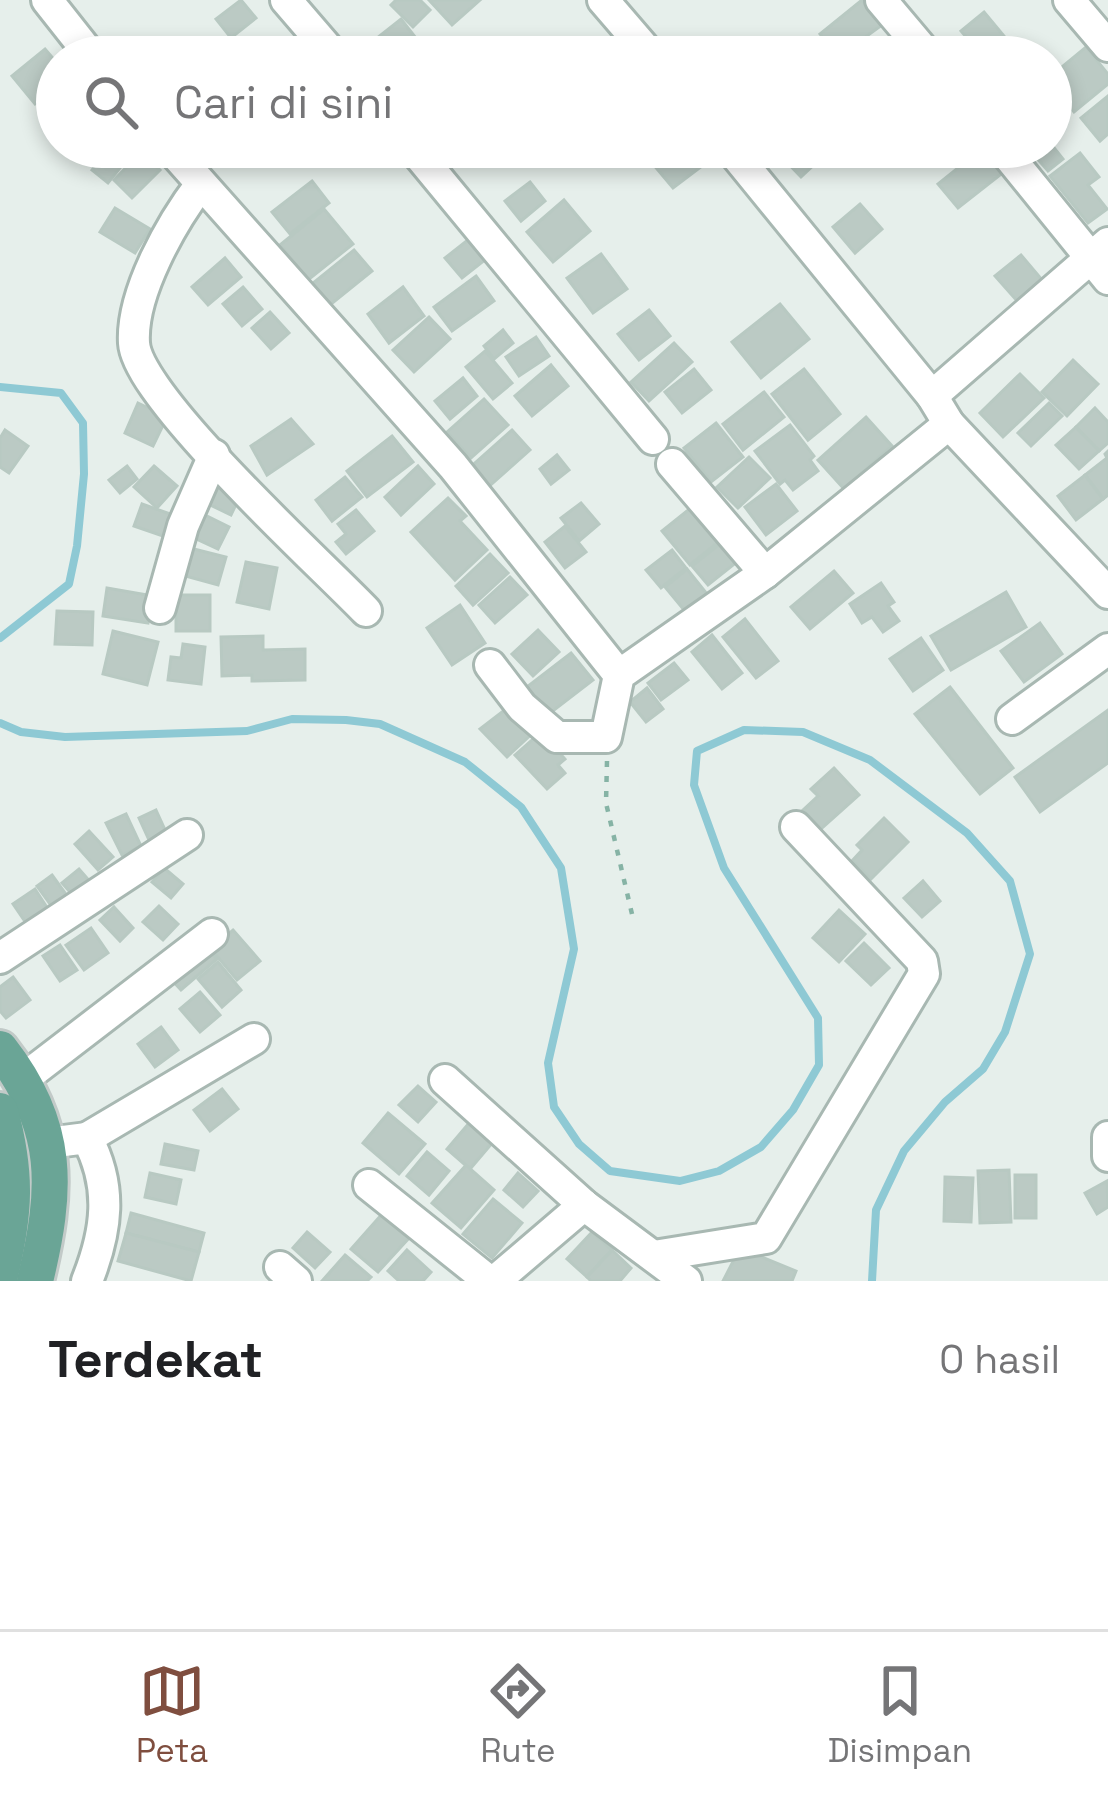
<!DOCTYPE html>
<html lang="id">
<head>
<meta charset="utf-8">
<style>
	body { margin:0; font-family:"Space Grotesk",sans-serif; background:#f6f6f6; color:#202124 }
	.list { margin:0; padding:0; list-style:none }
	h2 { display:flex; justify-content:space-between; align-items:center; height:156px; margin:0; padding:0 48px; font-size:51px }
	h2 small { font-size:39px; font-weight:400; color:#757577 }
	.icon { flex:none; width:66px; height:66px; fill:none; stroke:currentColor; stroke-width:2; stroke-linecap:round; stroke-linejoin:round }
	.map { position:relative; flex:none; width:1108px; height:1281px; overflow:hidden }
	.search { position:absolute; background:#fff; box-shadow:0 6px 18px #0003; left:36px; right:36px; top:36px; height:132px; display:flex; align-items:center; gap:30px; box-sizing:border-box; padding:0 42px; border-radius:66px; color:#757577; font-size:45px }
	.sheet { height:348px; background:#fff }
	nav { display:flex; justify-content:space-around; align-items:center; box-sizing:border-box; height:168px; border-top:3px solid #e0e0e0; background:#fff; font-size:33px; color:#757577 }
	nav a { display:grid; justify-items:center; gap:6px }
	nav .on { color:#7f4e3f }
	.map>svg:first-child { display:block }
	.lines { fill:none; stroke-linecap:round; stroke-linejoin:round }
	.stream { stroke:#8ec9d4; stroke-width:8 }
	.building { fill:#bbcac4; stroke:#b8c9c2; stroke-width:3 }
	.minor-casing { stroke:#a8b8b2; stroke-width:36 }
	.major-casing { stroke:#c2cac8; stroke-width:42 }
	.path { stroke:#86b3a5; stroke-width:4.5; stroke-dasharray:6 9; stroke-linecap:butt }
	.minor { stroke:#fff; stroke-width:30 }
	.major { stroke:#6aa596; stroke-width:36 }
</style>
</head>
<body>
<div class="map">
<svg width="1108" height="1281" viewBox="0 0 1108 1281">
	<rect width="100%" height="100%" fill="#e6efeb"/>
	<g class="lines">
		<g class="stream">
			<polyline points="0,387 61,393 83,423 84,474 77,546 69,584 0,638"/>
			<polyline points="0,723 21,732 65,737 247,731 292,719 346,720 380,724 465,762 521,807 561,868 574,949 548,1063 554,1107 579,1144 610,1171 680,1181 719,1171 761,1147 793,1110 819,1065 818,1018 724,868 694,785 697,751 744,730 803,732 870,760 967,833 1010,881 1030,954 1005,1032 983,1069 945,1102 904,1151 876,1210 872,1281"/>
		</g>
	</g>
	<g class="building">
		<polygon points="241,0 256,18 231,38 216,19"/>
		<polygon points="396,0 420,0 430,10 413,27 391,5"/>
		<polygon points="429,0 480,0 452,25"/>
		<polygon points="862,0 882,25 838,57 820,34"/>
		<polygon points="984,12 1004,36 981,55 961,31"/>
		<polygon points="401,19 419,42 400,57 384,57 372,42"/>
		<polygon points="430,39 445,57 408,57"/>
		<polygon points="537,39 553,57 515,57"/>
		<polygon points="1086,47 1108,74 1108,84 1074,112 1051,85 1051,76"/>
		<polygon points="45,49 57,63 57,86 35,104 12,76"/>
		<polygon points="1108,96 1108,134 1100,141 1081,118"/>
		<polygon points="1051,144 1063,159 1048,171 1027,147"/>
		<polygon points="110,147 125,147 132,153 108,183 92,170"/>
		<polygon points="204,147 238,147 218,163"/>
		<polygon points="467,147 499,147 479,163"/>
		<polygon points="672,147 686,147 702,166 673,188 652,163"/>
		<polygon points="784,147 833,147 801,177 778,153"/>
		<polygon points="984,147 1005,171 958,208 938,184"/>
		<polygon points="141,152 160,170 132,198 114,180"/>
		<polygon points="1080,153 1099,177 1088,185 1107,209 1088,223 1050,176"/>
		<polygon points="312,181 329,203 290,234 272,212"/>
		<polygon points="530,182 545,201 521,221 505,201"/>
		<polygon points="564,200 590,231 553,262 527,232"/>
		<polygon points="860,204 882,229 855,253 833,227"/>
		<polygon points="115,208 150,229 135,253 100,232"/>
		<polygon points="324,209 353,244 308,280 280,245"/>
		<polygon points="469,239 486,259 462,278 445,258"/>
		<polygon points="354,250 372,271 330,305 312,284"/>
		<polygon points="601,254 627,289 593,313 567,278"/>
		<polygon points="1021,255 1043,281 1018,302 995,276"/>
		<polygon points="225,258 241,277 208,305 192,287"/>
		<polygon points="476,276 494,301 452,331 434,307"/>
		<polygon points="243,287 262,309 242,326 223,304"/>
		<polygon points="403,287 424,316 389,343 368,314"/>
		<polygon points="780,304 809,339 761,378 732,342"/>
		<polygon points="649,310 670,336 639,360 618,334"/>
		<polygon points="270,312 289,333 271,349 252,328"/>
		<polygon points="429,317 450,339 414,372 393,350"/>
		<polygon points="503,330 513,343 494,359 484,346"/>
		<polygon points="536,337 549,356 519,376 506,357"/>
		<polygon points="674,343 692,362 649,401 631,382"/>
		<polygon points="485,351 512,383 493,399 466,367"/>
		<polygon points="1073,360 1098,384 1067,416 1042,392"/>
		<polygon points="551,365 568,386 532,416 515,396"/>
		<polygon points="694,369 711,390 682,413 665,392"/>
		<polygon points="804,369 840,414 808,440 772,394"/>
		<polygon points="1020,374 1044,398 1003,437 980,413"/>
		<polygon points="463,378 477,396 450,419 435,401"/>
		<polygon points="764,392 784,417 743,450 723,424"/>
		<polygon points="484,399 508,425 471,458 447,432"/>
		<polygon points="138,403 167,417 153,446 125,433"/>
		<polygon points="1049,403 1062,416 1031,446 1018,433"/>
		<polygon points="1095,408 1108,422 1108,443 1099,451 1076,427"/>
		<polygon points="866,417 892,446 844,489 818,460"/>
		<polygon points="291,419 313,444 267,475 251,446"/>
		<polygon points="716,423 743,457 711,482 684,448"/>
		<polygon points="790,425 814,456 810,460 818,471 793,490 785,480 780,484 755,451"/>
		<polygon points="1076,427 1099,451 1079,469 1056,445"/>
		<polygon points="5,430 28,446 9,473 0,467 0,438"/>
		<polygon points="512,430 530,450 485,490 467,470"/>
		<polygon points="392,436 413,462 367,497 347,471"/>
		<polygon points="1108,451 1108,495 1103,499 1085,475 1107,458 1105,454"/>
		<polygon points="557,455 569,470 551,484 540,469"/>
		<polygon points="749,457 770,478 738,508 717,487"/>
		<polygon points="127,466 137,479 120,493 109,480"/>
		<polygon points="154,466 177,486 157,508 134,487"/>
		<polygon points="418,466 434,484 401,515 385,497"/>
		<polygon points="1085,475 1103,499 1076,520 1058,496"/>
		<polygon points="345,477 362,497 332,521 316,500"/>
		<polygon points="212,480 241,494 231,515 202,501"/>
		<polygon points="776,484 797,511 766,535 745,507"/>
		<polygon points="448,498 466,516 460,521 487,550 455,580 411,532"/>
		<polygon points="581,503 599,524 579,541 561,518"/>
		<polygon points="142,504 173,515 166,537 134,526"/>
		<polygon points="692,507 720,541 690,565 662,531"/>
		<polygon points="356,510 374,531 346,554 336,542 346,534 338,524"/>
		<polygon points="201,513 229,527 218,549 190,536"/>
		<polygon points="565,526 586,552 565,568 545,542"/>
		<polygon points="722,542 738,561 708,585 692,566"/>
		<polygon points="186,547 226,557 218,585 178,574"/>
		<polygon points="672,550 686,568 661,588 646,570"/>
		<polygon points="490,554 508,573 473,605 456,586"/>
		<polygon points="246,562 277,568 269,609 237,602"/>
		<polygon points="687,569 711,599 689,616 665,587"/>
		<polygon points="834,571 853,593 810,629 791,607"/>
		<polygon points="510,577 527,595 495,623 479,605"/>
		<polygon points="881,583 894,602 888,606 899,621 883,632 872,617 862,623 850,604"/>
		<polygon points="107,588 153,596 148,623 103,616"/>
		<polygon points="1006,592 1026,627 951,670 931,636"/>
		<rect x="176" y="595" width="34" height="36"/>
		<polygon points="460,605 485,643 452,665 427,628"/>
		<polygon points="57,611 93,612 92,645 55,644"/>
		<polygon points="745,619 778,661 756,678 723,637"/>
		<polygon points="1040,623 1062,654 1024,682 1001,651"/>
		<polygon points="538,630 559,652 533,676 512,654"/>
		<polygon points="113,631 158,642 147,685 103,674"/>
		<polygon points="712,635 742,673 722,689 692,652"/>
		<polygon points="263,636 263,650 305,649 305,680 252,681 252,675 222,676 221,637"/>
		<polygon points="921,638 943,670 913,691 890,659"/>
		<polygon points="183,644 205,647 201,684 168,680 171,657 181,658"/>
		<polygon points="571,653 593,680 545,717 523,690"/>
		<polygon points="674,663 688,680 661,700 648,683"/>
		<polygon points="950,687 1013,768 980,794 915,714"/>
		<polygon points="647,688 663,709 646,722 630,702"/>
		<polygon points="511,705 535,731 507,757 480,729"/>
		<polygon points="1108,710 1108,763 1040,812 1015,777"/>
		<polygon points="541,732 565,759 558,765 565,773 547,789 515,755"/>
		<polygon points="834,768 859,795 821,829 803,810 818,796 811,789"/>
		<polygon points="156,810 166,832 149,840 139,818"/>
		<polygon points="126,814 141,846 122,855 106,823"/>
		<polygon points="884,818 908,842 871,879 852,861 862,850 857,845"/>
		<polygon points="89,831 113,857 98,870 75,844"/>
		<polygon points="164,868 183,884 171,898 152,882"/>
		<polygon points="79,869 93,885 76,899 62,883"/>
		<polygon points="52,875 73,904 58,915 37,886"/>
		<polygon points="923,881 940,901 922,917 904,898"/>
		<polygon points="35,889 48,909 26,923 13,904"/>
		<polygon points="159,906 178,924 163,940 143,922"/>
		<polygon points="114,907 133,928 120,941 100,920"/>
		<polygon points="839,910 865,934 839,962 813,938"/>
		<polygon points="91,928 108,953 84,970 66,945"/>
		<polygon points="233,930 260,961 237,980 211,949"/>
		<polygon points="864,943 889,968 871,985 846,961"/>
		<polygon points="60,945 77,970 60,981 43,956"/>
		<polygon points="205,947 217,959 181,990 170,978"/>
		<polygon points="218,962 241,990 222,1007 198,979"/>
		<polygon points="13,977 30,1000 6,1018 0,1011 0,987"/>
		<polygon points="200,992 220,1015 200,1032 180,1009"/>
		<polygon points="161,1027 178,1050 155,1067 138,1044"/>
		<polygon points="418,1086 436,1102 418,1122 399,1105"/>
		<polygon points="222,1089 238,1109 210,1131 194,1110"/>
		<polygon points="388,1113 425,1144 399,1174 363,1143"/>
		<polygon points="475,1116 499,1135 470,1169 447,1149"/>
		<polygon points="165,1144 198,1151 194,1170 161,1164"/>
		<polygon points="427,1152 449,1171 429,1195 407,1176"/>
		<polygon points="466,1165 494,1190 461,1228 432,1203"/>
		<polygon points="1009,1170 1011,1222 980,1223 978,1171"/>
		<polygon points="150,1173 181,1180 176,1204 145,1197"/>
		<polygon points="518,1173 538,1191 523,1207 504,1190"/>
		<rect x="1015" y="1175" width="21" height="43"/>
		<polygon points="945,1177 973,1178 971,1222 944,1221"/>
		<polygon points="1107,1181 1108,1207 1097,1214 1085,1193"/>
		<polygon points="493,1199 522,1223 492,1258 463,1234"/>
		<polygon points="131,1213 204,1233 199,1252 126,1233"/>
		<polygon points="382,1214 409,1238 378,1272 351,1249"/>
		<polygon points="307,1232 330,1252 315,1268 293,1248"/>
		<polygon points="592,1232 612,1250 587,1277 567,1259"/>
		<polygon points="126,1233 199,1252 191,1281 118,1261"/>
		<polygon points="740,1248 796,1271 792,1281 723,1281"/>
		<polygon points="407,1250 431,1272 423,1281 399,1281 388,1271"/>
		<polygon points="612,1250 631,1268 620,1281 591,1281 587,1277"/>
		<polygon points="345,1255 371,1277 367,1281 322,1281"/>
	</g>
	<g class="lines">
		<g class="minor-casing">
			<g id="minor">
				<polyline points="47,0 92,57"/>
				<polyline points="286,0 335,57"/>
				<polyline points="603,0 652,57"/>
				<polyline points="881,0 929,57"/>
				<polyline points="1069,0 1108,46"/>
				<polyline points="169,147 453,466 619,675"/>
				<polyline points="412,147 653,439"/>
				<polyline points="729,147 932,396 949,424 1108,593"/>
				<polyline points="1001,147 1108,279"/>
				<path d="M201,184c-29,38 -70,109 -67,159 3,54 187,221 232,268"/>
				<polyline points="932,396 1108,243"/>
				<polyline points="672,464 765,573"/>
				<polyline points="160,608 183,526 214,455"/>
				<polyline points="490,665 522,707 557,737 606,737 619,675 765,573 949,424"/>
				<polyline points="1012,719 1108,649"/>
				<polyline points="0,958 187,835"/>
				<polyline points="23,1079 212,934"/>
				<polyline points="445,1080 584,1205 686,1281"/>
				<polyline points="1108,1137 1108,1156"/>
				<polyline points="87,1138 254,1039"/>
				<path d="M48,1143l39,-5c26,49 20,93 0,143"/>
				<polyline points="369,1185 489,1281"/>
				<polyline points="654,1256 766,1238 924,974 922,961 796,827"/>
				<polyline points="280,1267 296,1281"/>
				<polyline points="495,1281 584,1205"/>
			</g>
		</g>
		<g class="major-casing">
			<g id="major">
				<path d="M0,1049c61,78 57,141 35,232"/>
				<path d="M0,1111c17,63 15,101 0,164"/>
			</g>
		</g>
		<polyline class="path" points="607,761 606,803 632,914"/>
		<use href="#minor" class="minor"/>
		<use href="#major" class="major"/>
	</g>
</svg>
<div class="search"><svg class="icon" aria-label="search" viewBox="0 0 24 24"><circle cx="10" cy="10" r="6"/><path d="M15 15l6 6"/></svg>Cari di sini</div>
</div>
<section class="sheet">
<h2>Terdekat<small>0 hasil</small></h2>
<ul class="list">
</ul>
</section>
<nav>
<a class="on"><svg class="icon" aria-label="map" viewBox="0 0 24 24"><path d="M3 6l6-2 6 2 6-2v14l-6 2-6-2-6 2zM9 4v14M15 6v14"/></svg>Peta</a>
<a><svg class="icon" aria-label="directions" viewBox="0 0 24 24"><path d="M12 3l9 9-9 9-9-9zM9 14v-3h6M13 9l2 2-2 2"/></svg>Rute</a>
<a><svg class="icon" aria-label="saved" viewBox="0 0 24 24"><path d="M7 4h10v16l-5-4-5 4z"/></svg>Disimpan</a>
</nav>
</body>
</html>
